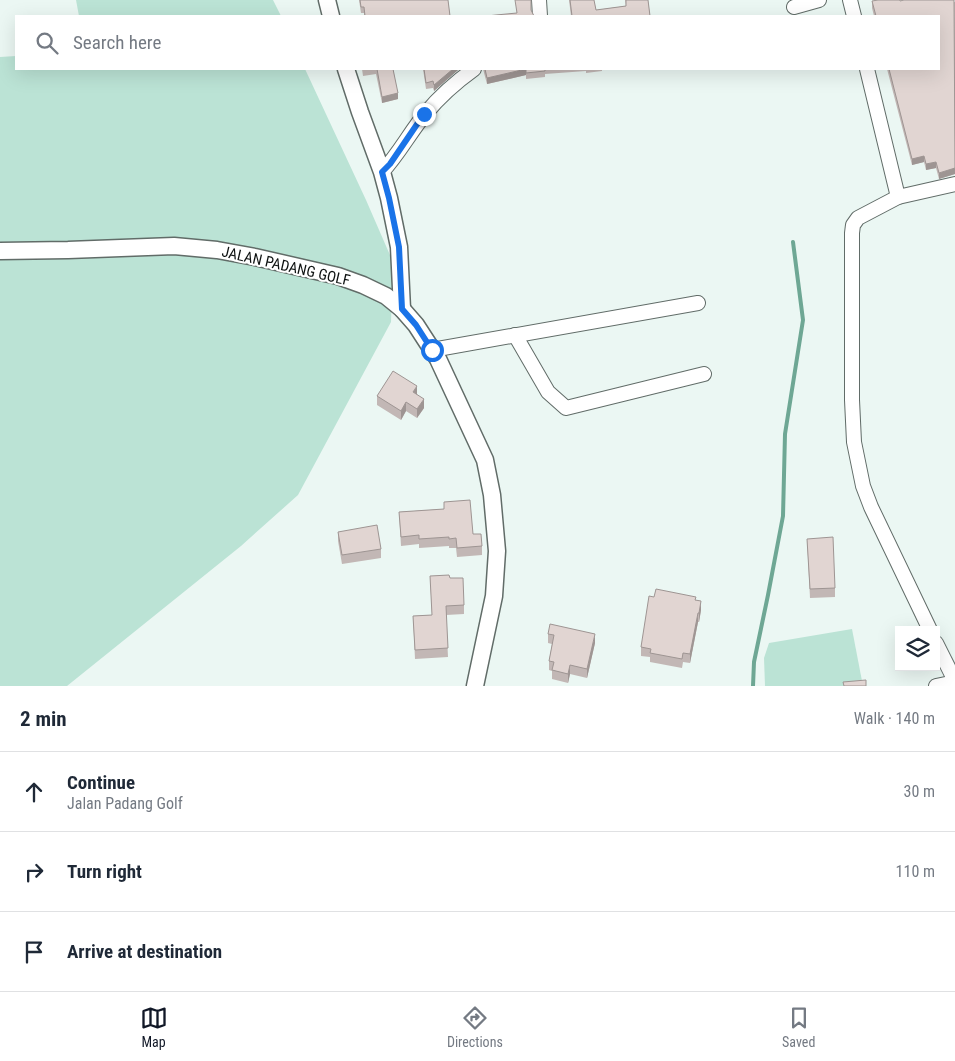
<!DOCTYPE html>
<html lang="en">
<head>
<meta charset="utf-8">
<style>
	body { margin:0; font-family:"Roboto Condensed",sans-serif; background:#f2f2f3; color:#1f2937 }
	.controls { position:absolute; right:15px; bottom:15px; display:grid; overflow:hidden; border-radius:0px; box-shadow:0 5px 20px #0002 }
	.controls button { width:45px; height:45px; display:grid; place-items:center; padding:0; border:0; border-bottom:1px solid #e0e1e3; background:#fff; color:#1f2937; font:25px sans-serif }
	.stop { position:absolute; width:15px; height:15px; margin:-11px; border:4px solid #1a73e8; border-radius:50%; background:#fff }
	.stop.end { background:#1a73e8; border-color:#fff; box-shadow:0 1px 5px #0008 }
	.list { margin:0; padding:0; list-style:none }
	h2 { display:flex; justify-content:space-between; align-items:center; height:65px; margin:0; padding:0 20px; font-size:21px }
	h2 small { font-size:16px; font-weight:400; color:#747a83 }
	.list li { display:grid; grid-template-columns:32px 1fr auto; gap:15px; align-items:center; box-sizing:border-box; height:80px; padding:0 20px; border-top:1px solid #e0e1e3 }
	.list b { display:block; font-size:19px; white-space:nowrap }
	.list p { margin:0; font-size:16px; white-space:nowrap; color:#747a83 }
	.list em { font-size:16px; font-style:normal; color:#747a83 }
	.icon { flex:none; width:28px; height:28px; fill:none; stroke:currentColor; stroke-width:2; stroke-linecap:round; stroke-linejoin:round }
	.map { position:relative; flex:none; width:955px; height:686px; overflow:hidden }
	.search { position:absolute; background:#fff; box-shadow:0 5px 20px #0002; left:15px; right:15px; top:15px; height:55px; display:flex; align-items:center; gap:12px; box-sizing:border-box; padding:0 18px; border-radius:0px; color:#747a83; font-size:19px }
	.sheet { height:305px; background:#fff }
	nav { display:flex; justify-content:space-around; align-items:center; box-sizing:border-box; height:70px; border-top:1px solid #e0e1e3; background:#fff; font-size:14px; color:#747a83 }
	nav a { display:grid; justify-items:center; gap:2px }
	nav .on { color:#111827 }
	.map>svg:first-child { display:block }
	.green { fill:#bbe3d5 }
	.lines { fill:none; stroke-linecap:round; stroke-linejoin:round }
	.stream { stroke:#6ea794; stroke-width:4 }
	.minor-casing { stroke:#616c68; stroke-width:16 }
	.tertiary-casing { stroke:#616c68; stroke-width:19 }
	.minor { stroke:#fff; stroke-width:14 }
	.tertiary { stroke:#fff; stroke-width:16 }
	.wall { fill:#c2b7b5 }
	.shaded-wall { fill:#9e9593 }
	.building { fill:#e1d5d2; stroke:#9e9593 }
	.route { stroke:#1a73e8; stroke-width:6 }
	.labels { text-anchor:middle; stroke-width:4; stroke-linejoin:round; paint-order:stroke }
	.street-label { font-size:15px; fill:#0d1110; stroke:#fff }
</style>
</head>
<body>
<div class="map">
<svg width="955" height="686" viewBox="0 0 955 686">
	<rect width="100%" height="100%" fill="#ebf7f3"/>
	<g class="green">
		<polygon points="76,0 273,0 281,16 79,16"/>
		<polygon points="16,56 16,69 305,69 366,200 393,262 391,322 298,495 241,546 67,686 0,686 0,57"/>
		<polygon points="852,629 862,681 845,686 765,686 764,658 769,643"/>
	</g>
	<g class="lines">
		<polyline class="stream" points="753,686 754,662 768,595 783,516 785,434 803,320 793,242"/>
		<g class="minor-casing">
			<g id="minor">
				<polyline points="539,0 540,16"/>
				<polyline points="850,0 854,16"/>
				<polyline points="794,7 819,0"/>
				<polyline points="867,69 898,197"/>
				<path d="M382,172c17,-18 28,-40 44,-59 14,-17 30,-31 48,-44"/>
				<polyline points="515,335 548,392 566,408 704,374"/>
				<polyline points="432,350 698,303"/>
				<polyline points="930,630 871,507 863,486 854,442 852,400 852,233 853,225 858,218 898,197 955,184"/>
				<polyline points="936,643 955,681"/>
				<polyline points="936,686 955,682"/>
			</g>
		</g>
		<g class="tertiary-casing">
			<g id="tertiary">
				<polyline points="327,0 331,16"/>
				<polyline points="346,69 360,112 382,172 389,198 399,247 402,309"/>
				<polyline points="0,251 68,250 174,246 217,250 255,257 338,276 363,285 386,296 402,309 416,325 438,359 485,460 492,495 497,551 494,596 475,686"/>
			</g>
		</g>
		<use href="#minor" class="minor"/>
		<use href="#tertiary" class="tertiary"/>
	</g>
	<g class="wall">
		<polygon points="359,0 448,0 450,16 364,16 364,13 361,13"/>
		<polygon points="569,0 594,0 596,10 626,6 625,0 648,0 650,16 571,16"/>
		<polygon points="872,1 900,1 955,2 955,174 939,179 936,168 926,170 924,162 912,165 887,69 939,69 939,16 874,16 872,8"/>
		<polygon points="362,69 400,69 393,70 398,99 382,103 376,74 363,76"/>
		<polygon points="423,69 458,69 458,70 434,91 433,88 426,89"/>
		<polygon points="483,69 602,69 602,71 586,73 586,71 545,74 545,77 526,79 526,75 487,84"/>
		<polygon points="417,394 424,408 417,418 406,411 401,420 377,405 377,396"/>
		<polygon points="444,502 482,546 482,555 457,557 456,548 449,548 449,546 419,548 419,544 401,546 399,512 444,509"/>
		<polygon points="338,532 381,549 381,558 342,564 338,541"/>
		<polygon points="807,539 835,588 835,597 810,598"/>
		<polygon points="430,576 450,578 464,605 464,614 446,615 448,657 415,659 413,616 432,615"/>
		<polygon points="654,597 696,600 701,610 699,622 698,622 690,663 683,662 682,668 650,662 650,657 641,656 641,647"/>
		<polygon points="548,634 595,643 587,678 570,674 568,683 552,679 552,671 549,670 549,661 552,644 548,643"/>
	</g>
	<g class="shaded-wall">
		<polygon points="453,69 458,69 458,70 434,91 434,85"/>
		<polygon points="526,69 526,75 487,84 487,78"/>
		<polygon points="398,93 398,99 382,103 382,97"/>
		<polygon points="924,156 924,162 912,165 912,159"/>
		<polygon points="936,162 936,168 926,170 926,164"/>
		<polygon points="955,168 955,174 939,179 939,173"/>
		<polygon points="417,386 417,395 413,392"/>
		<polygon points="424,399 424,408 417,418 417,409"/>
		<polygon points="406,402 406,411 401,420 401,411"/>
		<polygon points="701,601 701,610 699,622 699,613"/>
		<polygon points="698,613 698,622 690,663 690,654"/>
		<polygon points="595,634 595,643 587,678 587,669"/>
		<polygon points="570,665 570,674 568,683 568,674"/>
	</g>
	<g class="building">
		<polygon points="360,0 448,0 450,16 365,16 364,7 361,7"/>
		<polygon points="515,0 531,0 531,10 534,16 487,16 496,15 517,13"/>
		<polygon points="570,0 594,0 596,10 626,6 626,0 648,0 650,16 572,16"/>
		<polygon points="878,0 900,0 900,1 904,0 954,0 955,168 939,173 936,162 926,164 924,156 912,159 889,69 939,69 939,16 876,16 872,1"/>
		<polygon points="377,69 393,69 398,93 382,97"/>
		<polygon points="424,69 453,69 434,85 433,81 426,83"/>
		<polygon points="485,69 545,69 545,71 526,73 526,69 487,78"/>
		<polygon points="393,371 417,386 413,392 424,399 417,409 406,402 401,411 377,396"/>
		<polygon points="470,500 473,534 481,534 482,546 457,548 456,538 449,539 449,537 419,539 419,535 401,537 399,512 444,509 444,502"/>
		<polygon points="377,525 381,549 342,555 338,532"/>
		<polygon points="833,537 835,588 810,589 807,539"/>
		<polygon points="449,575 450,578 463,578 464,605 446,606 448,648 415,650 413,616 432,615 430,576"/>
		<polygon points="656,589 696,597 695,600 701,601 699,613 698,613 690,654 683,653 682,659 650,653 651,649 641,647 649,596 654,597"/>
		<polygon points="550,624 595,634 587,669 570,665 568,674 552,670 554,662 549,661 554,635 548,634"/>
		<polygon points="866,680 866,686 844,686 843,682"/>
	</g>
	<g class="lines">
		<polyline class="route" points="424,114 390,164 382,172 389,198 399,247 402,309 416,325 432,350"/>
	</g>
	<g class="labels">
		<g class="street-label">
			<text transform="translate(286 266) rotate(13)" y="5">JALAN PADANG GOLF</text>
		</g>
	</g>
</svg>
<div class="controls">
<button><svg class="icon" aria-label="layers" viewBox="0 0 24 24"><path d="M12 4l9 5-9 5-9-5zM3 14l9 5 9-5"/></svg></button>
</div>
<div class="stop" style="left:432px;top:350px"></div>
<div class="stop end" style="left:424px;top:114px"></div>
<div class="search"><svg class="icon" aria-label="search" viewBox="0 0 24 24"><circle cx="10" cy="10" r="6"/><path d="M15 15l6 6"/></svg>Search here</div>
</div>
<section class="sheet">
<h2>2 min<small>Walk · 140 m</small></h2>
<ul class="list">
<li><svg class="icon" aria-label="ahead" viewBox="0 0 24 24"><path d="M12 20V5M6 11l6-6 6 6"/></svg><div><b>Continue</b><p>Jalan Padang Golf</p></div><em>30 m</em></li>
<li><svg class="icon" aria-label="right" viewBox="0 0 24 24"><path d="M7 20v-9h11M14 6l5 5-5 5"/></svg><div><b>Turn right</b></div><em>110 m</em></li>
<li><svg class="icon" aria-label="arrive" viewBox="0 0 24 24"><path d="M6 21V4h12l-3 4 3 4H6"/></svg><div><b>Arrive at destination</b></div></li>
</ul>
</section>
<nav>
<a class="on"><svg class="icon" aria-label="map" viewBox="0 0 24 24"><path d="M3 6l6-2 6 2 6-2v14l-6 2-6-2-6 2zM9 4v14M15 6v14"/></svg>Map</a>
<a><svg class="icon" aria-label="directions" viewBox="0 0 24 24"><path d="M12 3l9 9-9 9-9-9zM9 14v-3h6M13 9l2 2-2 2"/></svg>Directions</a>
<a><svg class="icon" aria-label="saved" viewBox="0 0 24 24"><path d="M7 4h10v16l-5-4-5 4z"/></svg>Saved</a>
</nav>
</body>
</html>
